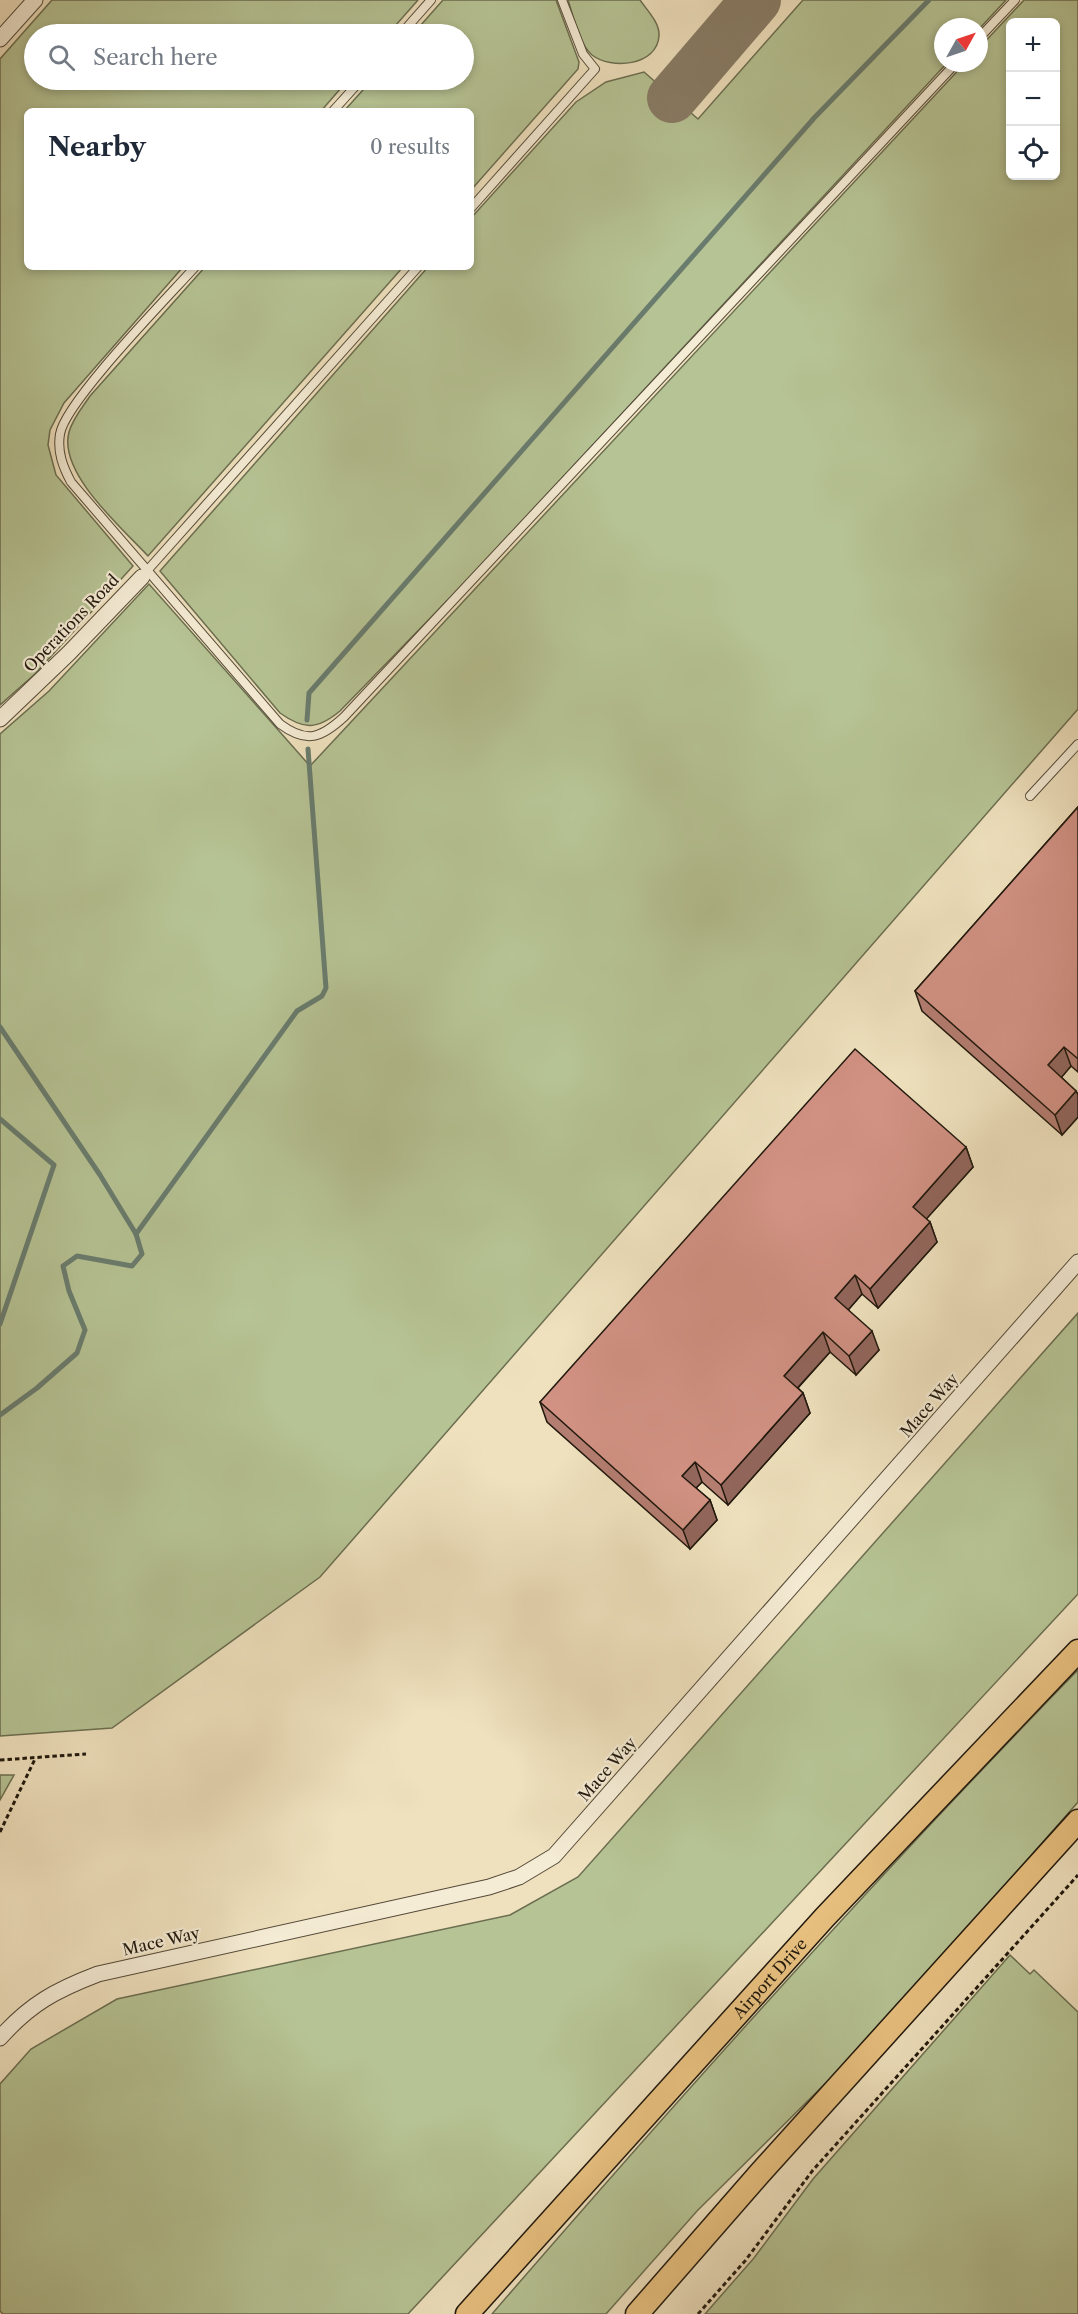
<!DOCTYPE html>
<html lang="en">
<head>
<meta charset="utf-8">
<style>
	body { margin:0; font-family:"Libre Caslon Text",serif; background:#f2f2f3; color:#1f2937 }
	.controls { position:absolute; right:18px; top:18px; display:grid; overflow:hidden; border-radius:9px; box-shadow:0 3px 9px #0003 }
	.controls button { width:54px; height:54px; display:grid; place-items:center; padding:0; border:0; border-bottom:2px solid #e0e1e3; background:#fff; color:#1f2937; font:30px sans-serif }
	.compass { position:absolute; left:934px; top:18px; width:54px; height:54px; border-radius:50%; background:#fff; box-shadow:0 3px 9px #0003; rotate:50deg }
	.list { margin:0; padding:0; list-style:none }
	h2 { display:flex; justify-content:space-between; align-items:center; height:78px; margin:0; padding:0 24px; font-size:26px }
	h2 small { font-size:20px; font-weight:400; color:#747a83 }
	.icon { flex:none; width:33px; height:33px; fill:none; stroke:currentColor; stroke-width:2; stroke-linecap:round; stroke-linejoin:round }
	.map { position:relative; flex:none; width:1078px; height:2314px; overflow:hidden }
	.search { position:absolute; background:#fff; box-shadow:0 3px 9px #0003; left:24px; top:24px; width:450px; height:66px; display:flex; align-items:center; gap:15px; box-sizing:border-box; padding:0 21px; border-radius:33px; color:#747a83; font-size:22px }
	.panel { position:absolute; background:#fff; box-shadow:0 3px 9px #0003; left:24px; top:108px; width:450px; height:162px; border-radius:9px }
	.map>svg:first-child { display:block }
	.green { fill:#b6c394; stroke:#6b6e50; stroke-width:1.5; fill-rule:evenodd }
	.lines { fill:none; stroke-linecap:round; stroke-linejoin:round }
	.stream { stroke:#697c6e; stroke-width:5 }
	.taxiway { stroke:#887c66; stroke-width:50 }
	.lane-casing { stroke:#544a39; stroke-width:10 }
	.street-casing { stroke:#544a39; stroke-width:17 }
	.primary-casing { stroke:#20180d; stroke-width:25 }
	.path { stroke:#20180d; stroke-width:3; stroke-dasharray:4.5 3; stroke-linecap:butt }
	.lane { stroke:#f5ecd5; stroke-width:8 }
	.street { stroke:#f5ecd5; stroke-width:15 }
	.primary { stroke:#e8c07f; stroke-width:22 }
	.wall { fill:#b47d71; stroke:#20180d; stroke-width:1.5 }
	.shaded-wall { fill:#92665c; stroke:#20180d; stroke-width:1.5 }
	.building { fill:#d19183; stroke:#20180d; stroke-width:1.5 }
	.labels { text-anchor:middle; stroke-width:4.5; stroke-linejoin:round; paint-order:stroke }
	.street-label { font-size:16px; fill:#20180d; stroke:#f5ecd5 }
</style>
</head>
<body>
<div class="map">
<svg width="1078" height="2314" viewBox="0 0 1078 2314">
	<rect width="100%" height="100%" fill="#efe1be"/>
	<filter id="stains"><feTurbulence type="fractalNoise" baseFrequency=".00333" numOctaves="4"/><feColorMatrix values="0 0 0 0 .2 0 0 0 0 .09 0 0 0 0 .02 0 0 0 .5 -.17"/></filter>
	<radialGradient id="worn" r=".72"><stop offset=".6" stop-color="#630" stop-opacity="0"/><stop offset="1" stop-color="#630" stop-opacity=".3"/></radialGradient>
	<g class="green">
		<polygon points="52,0 418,0 388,34 34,34 34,80 348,80 321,111 27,111 27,267 183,267 64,403 50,430 48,445 56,475 133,566 35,674 0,705 0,59"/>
		<polygon points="443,0 556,0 579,62 578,69 471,190 471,111 344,111 372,80 464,80 464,34 413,34"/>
		<path d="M568,0h72c7,10 20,23 19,36 -2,30 -48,34 -67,19 -13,-11 -19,-40 -24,-55z"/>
		<path d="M803,0h203l-27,29v-2h-36v36h4l-472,509 -135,139c-23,19 -36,19 -60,2l-120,-142 268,-304h43v-49l105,-116 30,-20 38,-10 54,47z"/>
		<path d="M1024,0h54v709l-758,868 -208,151 -112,8v-1002l49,-43 100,-107 161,182 655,-703h14v-15zM1010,22h46v154h-46z"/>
		<path d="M205,267h198l-255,289c-26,-28 -90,-83 -79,-124 4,-14 13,-24 21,-36z"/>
		<polygon points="1078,1313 1078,1594 408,2314 3,2314 0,2311 0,2084 31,2049 117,1999 510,1915 578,1877"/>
		<path d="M1078,1670v132l-209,238 -172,171 -91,103h-114c190,-220 383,-436 586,-644z"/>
		<polygon points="0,1775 14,1775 0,1800"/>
		<polygon points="1010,1955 1030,1974 1034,1970 1078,2012 1078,2314 705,2314 754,2258 813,2179"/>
	</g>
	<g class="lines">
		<g class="stream">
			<polyline points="307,720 309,693 815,117 929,0"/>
			<polyline points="0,1027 100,1175 136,1234"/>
			<polyline points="0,1119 54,1165 0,1324"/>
			<polyline points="0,1415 37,1388 77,1353 85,1330 69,1291 63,1266 77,1256 132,1266 142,1254 136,1234 297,1011 322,996 326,988 308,749"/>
		</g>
		<polyline class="taxiway" points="672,98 756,0"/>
		<g class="lane-casing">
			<g id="lane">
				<polyline points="401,34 431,0"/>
				<polyline points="979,38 1015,0"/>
				<polyline points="333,111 361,80"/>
				<polyline points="471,208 595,69 583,54 562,0"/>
				<path d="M195,267c-27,30 -130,135 -135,167 -3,18 3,33 11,48l209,242c27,20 41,14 64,-7l612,-654"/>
				<polyline points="145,573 418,267"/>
				<polyline points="1030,796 1078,744"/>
			</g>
		</g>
		<g class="street-casing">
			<g id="street">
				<polyline points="0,39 35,0"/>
				<polyline points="0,719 69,653 142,577"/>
				<path d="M0,2038c30,-34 56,-48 98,-64l391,-87 30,-10 35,-21 524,-594"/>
			</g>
		</g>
		<g class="primary-casing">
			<g id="primary">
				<path id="s1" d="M467,2314l358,-397 253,-266"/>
				<polyline points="637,2314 761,2172 1078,1821"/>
			</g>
		</g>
		<g class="path">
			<polyline points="0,1760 86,1754"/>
			<polyline points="0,1832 35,1759"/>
			<polyline points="698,2314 745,2261 813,2170 1078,1875"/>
		</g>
		<use href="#lane" class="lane"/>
		<use href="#street" class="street"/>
		<use href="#primary" class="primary"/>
	</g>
	<g class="wall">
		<polygon points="1078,807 1078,1072 1071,1066 1061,1077 1076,1091 1078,1095 1078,1117 1062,1135 922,1011 915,991"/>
		<polygon points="966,1147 973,1167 926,1219 930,1222 937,1242 878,1308 862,1294 848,1310 879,1350 856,1375 830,1352 798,1388 803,1393 810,1413 728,1505 702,1482 696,1488 710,1500 717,1520 690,1549 547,1422 540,1402"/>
	</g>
	<g class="shaded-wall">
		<polygon points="1064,1047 1071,1066 1055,1085 1048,1065"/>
		<polygon points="1076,1091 1078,1095 1078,1117 1062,1135 1055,1115"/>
		<polygon points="966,1147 973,1167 920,1226 913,1207"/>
		<polygon points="930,1222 937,1242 878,1308 870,1289"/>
		<polygon points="855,1275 862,1294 842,1317 835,1298"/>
		<polygon points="872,1331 879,1350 856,1375 849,1356"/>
		<polygon points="823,1332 830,1352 791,1395 784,1376"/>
		<polygon points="803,1393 810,1413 728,1505 721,1485"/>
		<polygon points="695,1462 702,1482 689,1495 682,1476"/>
		<polygon points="710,1500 717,1520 690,1549 683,1530"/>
	</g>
	<g class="building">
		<polygon points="1078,807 1078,1057 1077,1058 1064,1047 1048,1065 1076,1091 1055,1115 915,991"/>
		<polygon points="855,1049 966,1147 913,1207 930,1222 870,1289 855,1275 835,1298 872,1331 849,1356 823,1332 784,1376 803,1393 721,1485 695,1462 682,1476 710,1500 683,1530 540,1402"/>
	</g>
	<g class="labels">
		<g class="street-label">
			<text transform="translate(71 623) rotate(-46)" y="6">Operations Road</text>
			<text transform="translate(929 1405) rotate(-49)" y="6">Mace Way</text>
			<text transform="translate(607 1769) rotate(-49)" y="6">Mace Way</text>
			<text transform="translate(161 1941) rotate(-13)" y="6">Mace Way</text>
			<text dy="6" stroke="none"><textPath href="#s1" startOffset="452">Airport Drive</textPath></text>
		</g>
	</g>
	<rect width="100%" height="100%" filter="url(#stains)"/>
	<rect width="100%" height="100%" fill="url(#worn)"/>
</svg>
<div class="controls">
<button>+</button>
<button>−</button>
<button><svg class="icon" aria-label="locate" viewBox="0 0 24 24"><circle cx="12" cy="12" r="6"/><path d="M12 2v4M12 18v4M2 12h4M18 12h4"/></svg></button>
</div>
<svg class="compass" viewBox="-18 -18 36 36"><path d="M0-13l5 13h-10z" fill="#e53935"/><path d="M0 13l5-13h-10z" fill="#747a83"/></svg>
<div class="search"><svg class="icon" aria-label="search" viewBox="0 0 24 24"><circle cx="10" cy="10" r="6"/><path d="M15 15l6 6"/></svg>Search here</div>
<section class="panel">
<h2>Nearby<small>0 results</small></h2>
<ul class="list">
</ul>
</section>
</div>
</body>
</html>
